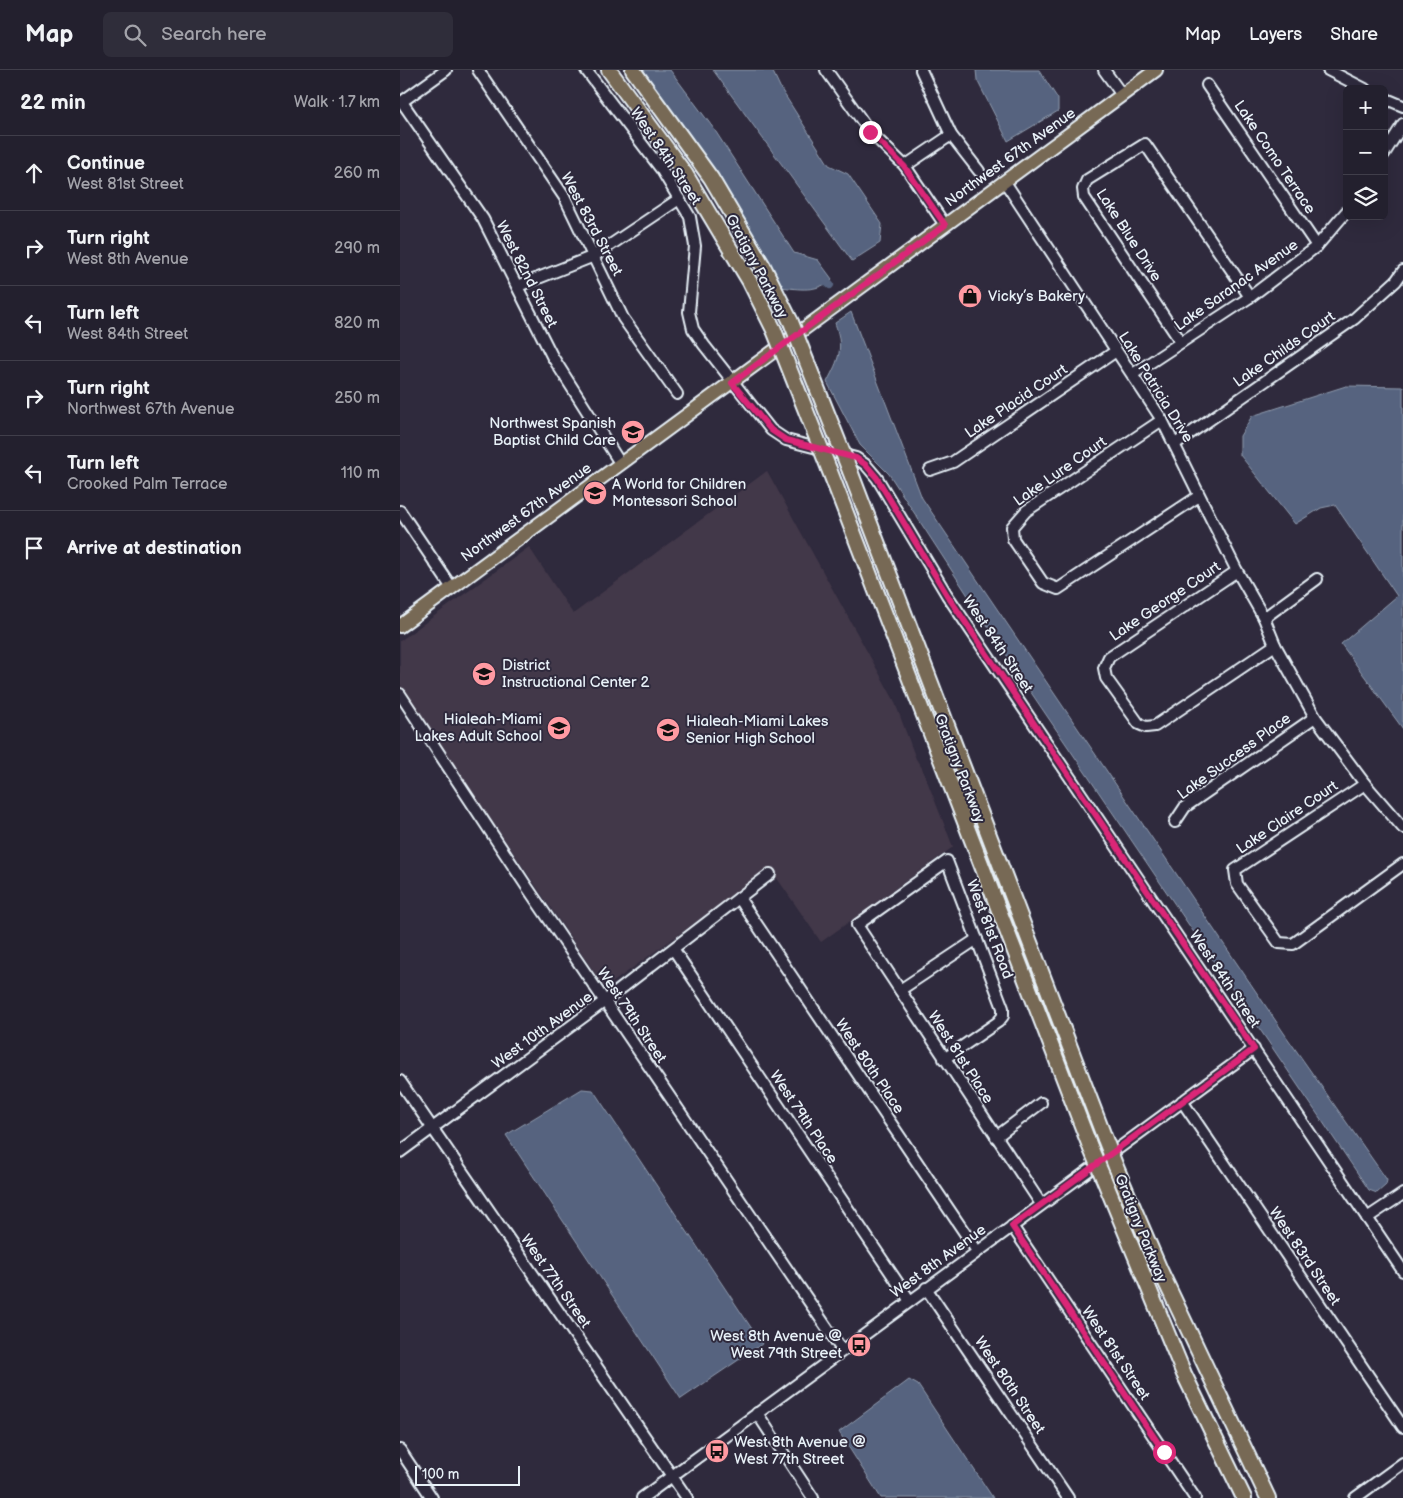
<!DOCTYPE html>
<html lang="en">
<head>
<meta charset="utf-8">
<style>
	body { margin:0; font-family:"Balsamiq Sans",sans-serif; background:#2f2d3a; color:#f1f3f6 }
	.controls { position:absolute; right:15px; top:15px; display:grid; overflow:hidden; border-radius:8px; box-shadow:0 5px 20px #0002 }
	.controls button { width:45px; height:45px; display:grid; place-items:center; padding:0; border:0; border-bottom:1px solid #403e4a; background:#23202e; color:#f1f3f6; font:25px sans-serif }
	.scale { position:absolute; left:15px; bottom:12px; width:105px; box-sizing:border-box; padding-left:5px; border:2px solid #e8f1f8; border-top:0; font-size:14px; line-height:18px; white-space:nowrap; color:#e8f1f8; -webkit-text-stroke:4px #2f2a3d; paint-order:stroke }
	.stop { position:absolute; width:15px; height:15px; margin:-11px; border:4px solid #db2777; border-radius:50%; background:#fff }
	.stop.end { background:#db2777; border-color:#fff; box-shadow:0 1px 5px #0008 }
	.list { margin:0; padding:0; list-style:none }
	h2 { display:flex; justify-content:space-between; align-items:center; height:65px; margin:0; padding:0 20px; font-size:21px }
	h2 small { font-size:16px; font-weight:400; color:#a3a3aa }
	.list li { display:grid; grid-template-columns:32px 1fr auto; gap:15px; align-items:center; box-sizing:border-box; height:75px; padding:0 20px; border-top:1px solid #403e4a }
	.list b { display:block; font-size:19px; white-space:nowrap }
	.list p { margin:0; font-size:16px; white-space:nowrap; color:#a3a3aa }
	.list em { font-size:16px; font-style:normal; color:#a3a3aa }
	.icon { flex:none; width:28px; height:28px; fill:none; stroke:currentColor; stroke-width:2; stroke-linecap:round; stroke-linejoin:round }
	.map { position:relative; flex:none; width:1003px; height:1428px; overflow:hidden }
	header { display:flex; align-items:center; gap:30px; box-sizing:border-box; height:70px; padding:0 25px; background:#23202e; border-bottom:1px solid #403e4a }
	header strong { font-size:24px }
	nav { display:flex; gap:28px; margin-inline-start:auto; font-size:18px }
	.search { width:350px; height:45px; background:#2f2d3a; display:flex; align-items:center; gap:12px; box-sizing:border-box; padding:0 18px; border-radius:8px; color:#a3a3aa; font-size:19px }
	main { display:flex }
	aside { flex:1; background:#23202e }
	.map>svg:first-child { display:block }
	.built { fill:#433849 }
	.water { fill:#56647f; stroke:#909caf }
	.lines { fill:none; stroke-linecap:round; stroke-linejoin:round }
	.canal { stroke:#56647f; stroke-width:8 }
	.minor-casing { stroke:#e8f1f8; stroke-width:14 }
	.major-casing { stroke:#e8f1f8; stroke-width:16 }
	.highway-casing { stroke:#e8f1f8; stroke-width:18 }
	.minor { stroke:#2f2a3d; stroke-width:10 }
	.major { stroke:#776954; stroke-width:12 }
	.highway { stroke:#776954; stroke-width:14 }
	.highway-bridge-casing { stroke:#e8f1f8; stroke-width:18; stroke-linecap:butt }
	.highway-bridge { stroke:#776954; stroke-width:14 }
	.route { stroke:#db2777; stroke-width:6 }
	.labels { text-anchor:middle; stroke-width:4; stroke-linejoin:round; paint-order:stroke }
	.street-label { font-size:15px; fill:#e8f1f8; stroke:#2f2a3d }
	.poi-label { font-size:15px; fill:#e8f1f8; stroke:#2f2a3d; text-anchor:start }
</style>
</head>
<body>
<header>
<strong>Map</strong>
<div class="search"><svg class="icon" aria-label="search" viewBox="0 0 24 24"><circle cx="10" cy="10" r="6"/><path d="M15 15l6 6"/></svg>Search here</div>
<nav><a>Map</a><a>Layers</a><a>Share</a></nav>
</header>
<main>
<aside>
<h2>22 min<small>Walk · 1.7 km</small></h2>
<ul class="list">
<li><svg class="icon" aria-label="ahead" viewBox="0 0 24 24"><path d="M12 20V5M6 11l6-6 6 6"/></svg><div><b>Continue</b><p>West 81st Street</p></div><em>260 m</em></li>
<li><svg class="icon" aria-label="right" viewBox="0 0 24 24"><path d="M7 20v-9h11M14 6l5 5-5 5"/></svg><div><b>Turn right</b><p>West 8th Avenue</p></div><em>290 m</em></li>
<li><svg class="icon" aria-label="left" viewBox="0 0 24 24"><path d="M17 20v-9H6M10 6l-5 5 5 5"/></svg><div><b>Turn left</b><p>West 84th Street</p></div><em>820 m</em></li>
<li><svg class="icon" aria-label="right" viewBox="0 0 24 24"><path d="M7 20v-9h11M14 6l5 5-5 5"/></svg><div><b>Turn right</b><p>Northwest 67th Avenue</p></div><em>250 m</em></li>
<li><svg class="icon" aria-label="left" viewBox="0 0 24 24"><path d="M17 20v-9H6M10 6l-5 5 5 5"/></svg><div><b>Turn left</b><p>Crooked Palm Terrace</p></div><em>110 m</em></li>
<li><svg class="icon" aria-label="arrive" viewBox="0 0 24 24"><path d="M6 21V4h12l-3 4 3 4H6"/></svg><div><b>Arrive at destination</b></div></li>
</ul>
</aside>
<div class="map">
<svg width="1003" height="1428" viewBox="0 0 1003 1428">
	<rect width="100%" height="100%" fill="#2f2a3d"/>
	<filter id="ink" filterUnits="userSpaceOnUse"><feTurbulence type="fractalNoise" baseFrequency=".02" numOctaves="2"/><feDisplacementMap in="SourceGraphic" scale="10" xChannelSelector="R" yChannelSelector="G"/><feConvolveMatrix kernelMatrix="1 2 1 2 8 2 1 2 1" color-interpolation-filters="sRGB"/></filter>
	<g filter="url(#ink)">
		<polygon class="built" points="367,401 494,630 516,689 522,698 553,777 421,872 370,798 205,918 0,615 0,571 129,477 173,544"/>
		<g class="water">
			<path d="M242,0h28l44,59 80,124 24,7 14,19c-15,14 -33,10 -52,8l-59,-104 -29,-44z"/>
			<polygon points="313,0 372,0 381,19 429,95 448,104 482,154 480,173 452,191"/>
			<polygon points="576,0 639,0 658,29 658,41 608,71 577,10"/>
			<path d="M451,242l71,186 364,538 101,144 -1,5 -9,8 -8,-3 -339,-499 -141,-217 -29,-29 -33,-63c12,-23 17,-33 8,-59z"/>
			<polygon points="946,316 1003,317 1003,659 941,574 997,526 935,435 921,438 895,454 840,385 840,366 852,346"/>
			<polygon points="182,1019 193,1020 362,1274 281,1329 106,1065"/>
			<polygon points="509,1310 518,1315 593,1428 481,1428 439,1362"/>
		</g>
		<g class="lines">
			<polyline class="canal" points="420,206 430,215"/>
			<g class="minor-casing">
				<g id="minor">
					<polyline points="78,0 165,128 223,248 277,324"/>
					<polyline points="186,0 261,99 290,147 295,176 289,242 293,259 304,275 371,360 386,370 456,388 466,395 477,408 547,525 1003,1201"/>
					<polyline points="426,0 470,62 505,96 545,155"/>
					<polyline points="521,0 551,65 579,101"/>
					<polyline points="704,0 722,25"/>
					<polyline points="928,0 965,19"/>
					<polyline points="807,15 917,176"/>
					<polyline points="984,28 1003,36"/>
					<polyline points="2,32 83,149 152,286 220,393"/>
					<polyline points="0,33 46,0"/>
					<polyline points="984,84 1003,54"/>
					<polyline points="505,96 551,65"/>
					<polyline points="605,112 762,350 837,501 864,548 875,575 915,647 965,714 1003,758"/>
					<polyline points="118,216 194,186 279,129"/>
					<polyline points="781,272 684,127 683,119 687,110 745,74 850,227"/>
					<polyline points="733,304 850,227 917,176 947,141"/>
					<polyline points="762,350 626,441 612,457 613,469 643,513 658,519 799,426"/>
					<polyline points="775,374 954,249 996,211 1003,201"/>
					<polyline points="530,400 553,392 716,281"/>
					<polyline points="0,441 52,518"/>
					<polyline points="837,501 709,587 704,598 706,608 739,654 746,657 755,656 875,575"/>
					<polyline points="864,548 917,509"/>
					<polyline points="0,624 127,817 442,1280"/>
					<polyline points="965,714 835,800 837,814 879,873 893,874 1003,794"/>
					<polyline points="775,752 785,737 915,647"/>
					<polyline points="339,828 577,1181"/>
					<polyline points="274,880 510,1231"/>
					<polyline points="500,920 577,869"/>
					<polyline points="544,989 598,952 603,946 603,938 547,791 457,855 641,1134"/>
					<polyline points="0,1011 287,1428"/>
					<polyline points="782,1031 1003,1357"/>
					<polyline points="596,1067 641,1033"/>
					<polyline points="0,1082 205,931 370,804"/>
					<polyline points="967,1148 1003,1124"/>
					<polyline points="612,1156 795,1428"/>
					<polyline points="526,1218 668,1428"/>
					<polyline points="357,1343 413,1428"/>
					<polyline points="0,1380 32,1428"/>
					<polyline points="242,1428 854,979"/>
					<polyline points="955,1428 1003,1393"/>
				</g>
			</g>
			<g class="major-casing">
				<polyline id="major" points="0,556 756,0"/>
			</g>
			<g class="highway-casing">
				<g id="highway">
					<polyline points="209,0 286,105 350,212 374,260"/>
					<polyline points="233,0 311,108 363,196 391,252"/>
					<polyline points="429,399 691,1079"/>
					<polyline points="450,401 705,1069"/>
					<polyline points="716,1097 760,1200 868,1428"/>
					<polyline points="703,1107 784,1304 844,1428"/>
				</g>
			</g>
			<use href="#minor" class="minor"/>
			<use href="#major" class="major"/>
			<use href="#highway" class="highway"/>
			<g class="highway-bridge-casing">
				<g id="highway-bridge">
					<polyline points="391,252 450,401"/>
					<polyline points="374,260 429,399"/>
					<polyline points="705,1069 716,1097"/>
					<polyline points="691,1079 703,1107"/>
				</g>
			</g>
			<use href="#highway-bridge" class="highway-bridge"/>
		</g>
	</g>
	<g class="lines" filter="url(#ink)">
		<polyline class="route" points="470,62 504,96 545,155 332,313 371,360 386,370 456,388 466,395 477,408 547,525 854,979 612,1156 764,1382"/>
	</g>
	<defs>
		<g id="shop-disc" transform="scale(1.25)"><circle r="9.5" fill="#ff9aa2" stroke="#2f2a3d"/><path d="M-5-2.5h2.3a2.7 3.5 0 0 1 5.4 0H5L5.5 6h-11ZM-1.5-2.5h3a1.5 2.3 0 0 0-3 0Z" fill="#111"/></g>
		<g id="school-disc" transform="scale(1.25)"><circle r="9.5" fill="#ff9aa2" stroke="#2f2a3d"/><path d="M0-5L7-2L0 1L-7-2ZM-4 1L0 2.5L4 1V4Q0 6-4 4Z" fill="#111"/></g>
		<g id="bus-disc" transform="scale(1.25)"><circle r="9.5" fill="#ff9aa2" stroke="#2f2a3d"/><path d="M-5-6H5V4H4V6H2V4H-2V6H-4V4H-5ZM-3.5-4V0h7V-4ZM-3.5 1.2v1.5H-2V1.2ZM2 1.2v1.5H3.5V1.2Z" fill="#111"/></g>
	</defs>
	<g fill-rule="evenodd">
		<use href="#shop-disc" x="570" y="226"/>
		<use href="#school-disc" x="233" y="362"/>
		<use href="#school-disc" x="195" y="423"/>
		<use href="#school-disc" x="84" y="604"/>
		<use href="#school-disc" x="159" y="658"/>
		<use href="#school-disc" x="268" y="660"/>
		<use href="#bus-disc" x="459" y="1275"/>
		<use href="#bus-disc" x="317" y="1381"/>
	</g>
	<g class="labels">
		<g class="street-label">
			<text transform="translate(266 86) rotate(56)" y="5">West 84th Street</text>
			<text transform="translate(610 87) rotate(-36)" y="5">Northwest 67th Avenue</text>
			<text transform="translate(875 87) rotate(56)" y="5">Lake Como Terrace</text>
			<text transform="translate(192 154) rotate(62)" y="5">West 83rd Street</text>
			<text transform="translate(729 165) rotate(57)" y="5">Lake Blue Drive</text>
			<text transform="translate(357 196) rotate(62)" y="5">Gratigny Parkway</text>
			<text transform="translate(127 204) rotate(63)" y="5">West 82nd Street</text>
			<text transform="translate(836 215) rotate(-35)" y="5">Lake Saranac Avenue</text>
			<text transform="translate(884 279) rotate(-35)" y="5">Lake Childs Court</text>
			<text transform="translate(756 317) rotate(58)" y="5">Lake Patricia Drive</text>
			<text transform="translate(616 331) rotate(-34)" y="5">Lake Placid Court</text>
			<text transform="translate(660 401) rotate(-35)" y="5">Lake Lure Court</text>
			<text transform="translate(126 442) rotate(-36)" y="5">Northwest 67th Avenue</text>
			<text transform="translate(765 531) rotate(-34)" y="5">Lake George Court</text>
			<text transform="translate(598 574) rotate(56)" y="5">West 84th Street</text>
			<text transform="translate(834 686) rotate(-36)" y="5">Lake Success Place</text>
			<text transform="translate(560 698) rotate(69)" y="5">Gratigny Parkway</text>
			<text transform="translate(887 747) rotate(-34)" y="5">Lake Claire Court</text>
			<text transform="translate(590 859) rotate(69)" y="5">West 81st Road</text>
			<text transform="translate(825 909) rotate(56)" y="5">West 84th Street</text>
			<text transform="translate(232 945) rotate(56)" y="5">West 79th Street</text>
			<text transform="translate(142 960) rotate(-36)" y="5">West 10th Avenue</text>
			<text transform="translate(561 987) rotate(57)" y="5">West 81st Place</text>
			<text transform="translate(470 996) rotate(56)" y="5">West 80th Place</text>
			<text transform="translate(404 1047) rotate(56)" y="5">West 79th Place</text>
			<text transform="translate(741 1158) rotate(68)" y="5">Gratigny Parkway</text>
			<text transform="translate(905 1186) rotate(56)" y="5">West 83rd Street</text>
			<text transform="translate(538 1191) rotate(-36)" y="5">West 8th Avenue</text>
			<text transform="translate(156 1211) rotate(55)" y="5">West 77th Street</text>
			<text transform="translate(716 1283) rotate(56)" y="5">West 81st Street</text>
			<text transform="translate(610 1315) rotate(56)" y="5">West 80th Street</text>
		</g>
		<g class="poi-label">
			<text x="588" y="231">Vicky’s Bakery</text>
			<text x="216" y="358" text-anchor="end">Northwest Spanish<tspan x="216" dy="17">Baptist Child Care</tspan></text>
			<text x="212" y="419">A World for Children<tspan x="212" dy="17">Montessori School</tspan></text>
			<text x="102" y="600">District<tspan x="102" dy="17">Instructional Center 2</tspan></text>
			<text x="142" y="654" text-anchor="end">Hialeah-Miami<tspan x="142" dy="17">Lakes Adult School</tspan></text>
			<text x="286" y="656">Hialeah-Miami Lakes<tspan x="286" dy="17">Senior High School</tspan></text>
			<text x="442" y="1271" text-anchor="end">West 8th Avenue @<tspan x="442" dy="17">West 79th Street</tspan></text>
			<text x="334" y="1377">West 8th Avenue @<tspan x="334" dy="17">West 77th Street</tspan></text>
		</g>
	</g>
</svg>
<div class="controls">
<button>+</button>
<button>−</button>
<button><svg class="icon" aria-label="layers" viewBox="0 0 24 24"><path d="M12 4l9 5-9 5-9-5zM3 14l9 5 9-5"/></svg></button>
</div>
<div class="scale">100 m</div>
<div class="stop" style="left:764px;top:1382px"></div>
<div class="stop end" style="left:470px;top:62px"></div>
</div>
</main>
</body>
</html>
